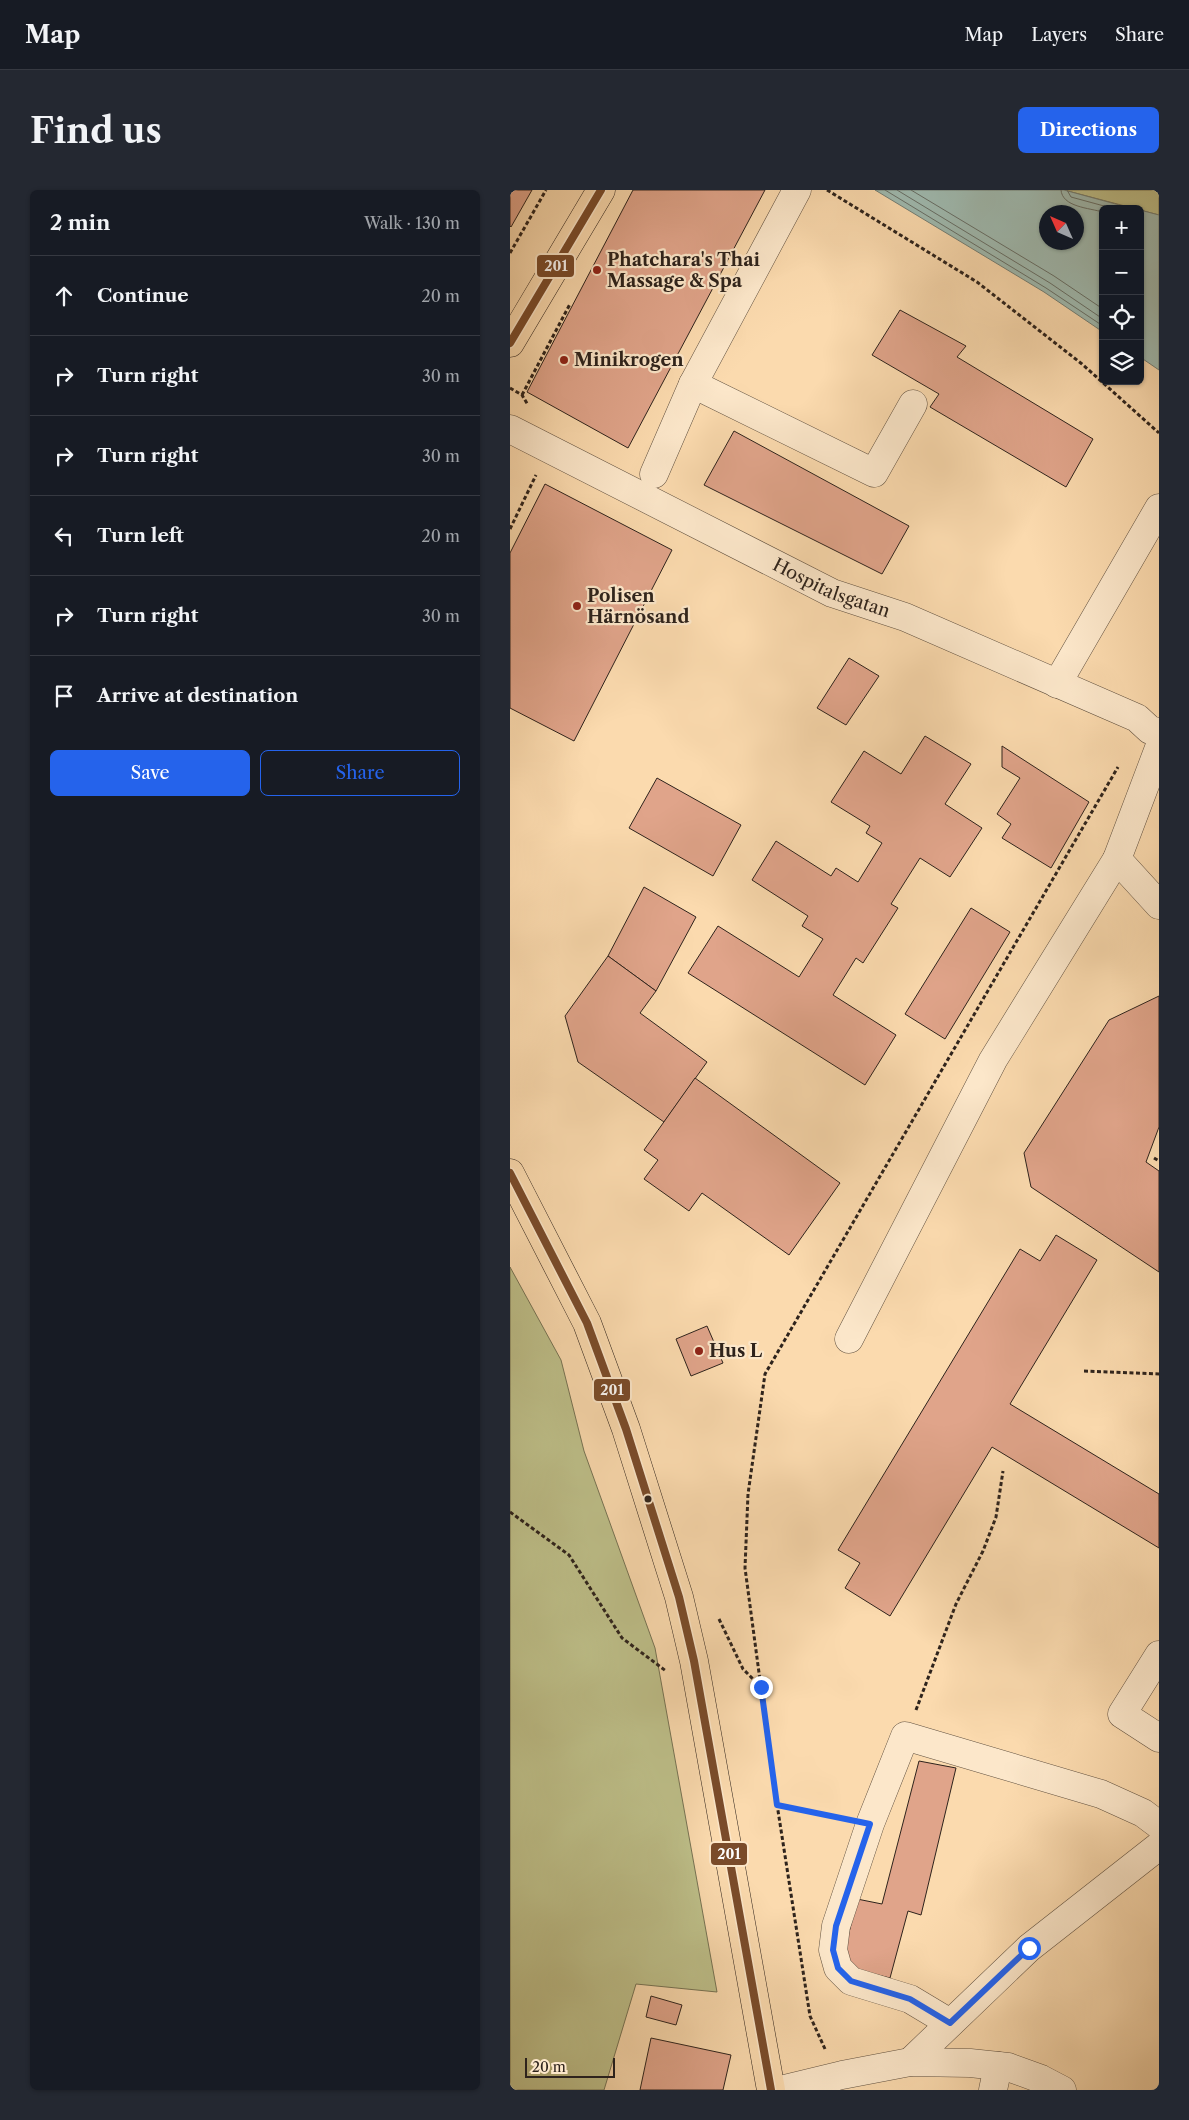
<!DOCTYPE html>
<html lang="en">
<head>
<meta charset="utf-8">
<style>
	body { margin:0; font-family:"Libre Caslon Text",serif; background:#242831; color:#f1f3f6 }
	.controls { position:absolute; right:15px; top:15px; display:grid; overflow:hidden; border-radius:8px; box-shadow:0 1px 4px #0004 }
	.controls button { width:45px; height:45px; display:grid; place-items:center; padding:0; border:0; border-bottom:1px solid #363941; background:#171b24; color:#f1f3f6; font:25px sans-serif }
	.compass { position:absolute; left:529px; top:15px; width:45px; height:45px; border-radius:50%; background:#171b24; box-shadow:0 1px 4px #0004; rotate:315deg }
	.scale { position:absolute; left:15px; bottom:12px; width:90px; box-sizing:border-box; padding-left:5px; border:2px solid #2e231c; border-top:0; font-size:14px; line-height:18px; white-space:nowrap; color:#2e231c; -webkit-text-stroke:4px #fce7ca; paint-order:stroke }
	.stop { position:absolute; width:15px; height:15px; margin:-11px; border:4px solid #2563eb; border-radius:50%; background:#fff }
	.stop.end { background:#2563eb; border-color:#fff; box-shadow:0 1px 5px #0008 }
	.list { margin:0; padding:0; list-style:none }
	h2 { display:flex; justify-content:space-between; align-items:center; height:65px; margin:0; padding:0 20px; font-size:21px }
	h2 small { font-size:16px; font-weight:400; color:#9ea1a6 }
	.list li { display:grid; grid-template-columns:32px 1fr auto; gap:15px; align-items:center; box-sizing:border-box; height:80px; padding:0 20px; border-top:1px solid #363941 }
	.list b { display:block; font-size:19px; white-space:nowrap }
	.list em { font-size:16px; font-style:normal; color:#9ea1a6 }
	.actions { display:flex; gap:10px; padding:15px 20px }
	.actions a { flex:1; padding:11px 0; border:1px solid #2563eb; border-radius:8px; text-align:center; font-size:18px; color:#2563eb }
	.actions .main { background:#2563eb; color:#fff }
	.icon { flex:none; width:28px; height:28px; fill:none; stroke:currentColor; stroke-width:2; stroke-linecap:round; stroke-linejoin:round }
	.map { position:relative; flex:none; width:649px; height:1900px; overflow:hidden; border-radius:8px }
	header { display:flex; align-items:center; gap:30px; box-sizing:border-box; height:70px; padding:0 25px; background:#171b24; border-bottom:1px solid #363941 }
	header strong { font-size:24px }
	nav { display:flex; gap:28px; margin-inline-start:auto; font-size:18px }
	.intro { display:flex; align-items:center; justify-content:space-between; box-sizing:border-box; height:120px; padding:0 30px }
	h1 { margin:0; font-size:35px }
	.button { padding:12px 22px; border-radius:8px; background:#2563eb; color:#fff; font-size:18px; font-weight:700 }
	main { display:flex; gap:30px; padding:0 30px }
	aside { flex:1; background:#171b24; border-radius:8px; box-shadow:0 1px 4px #0004 }
	.map>svg:first-child { display:block }
	.green { fill:#bec08a; stroke:#767253 }
	.water { fill:#9fbab0; stroke:#727e75; fill-rule:evenodd }
	.lines { fill:none; stroke-linecap:round; stroke-linejoin:round }
	.shore { stroke:#666e66; stroke-width:1 }
	.building { fill:#e0a48a; stroke:#2e231c }
	.minor-casing { stroke:#615140; stroke-width:29 }
	.major-casing { stroke:#2e231c; stroke-width:29 }
	.highway-casing { stroke:#2e231c; stroke-width:29 }
	.path { stroke:#2e231c; stroke-width:3; stroke-dasharray:4 2.5; stroke-linecap:butt }
	.minor { stroke:#fce7ca; stroke-width:28 }
	.major { stroke:#fbdaae; stroke-width:28 }
	.highway { stroke:#fbdaae; stroke-width:28 }
	.bus-1-casing { stroke:#fce7ca; stroke-width:11 }
	.bus-1 { stroke:#7a4b2a; stroke-width:8 }
	.route { stroke:#2563eb; stroke-width:6 }
	.poi-dot { fill:#8f2418; stroke:#fce7ca; stroke-width:2 }
	.bus-dot { fill:#2e231c; stroke:#fce7ca; stroke-width:2 }
	.labels { text-anchor:middle; stroke-width:4.5; stroke-linejoin:round; paint-order:stroke }
	.poi-label { font-size:18px; font-weight:bold; fill:#2e231c; stroke:#fce7ca; text-anchor:start }
	.street-label { font-size:18px; fill:#2e231c; stroke:#fce7ca }
	.line-badge { stroke:#fce7ca; stroke-width:2 }
	.badge-label { font-size:14px; text-anchor:middle; font-weight:bold; fill:#fff }
</style>
</head>
<body>
<header>
<strong>Map</strong>
<nav><a>Map</a><a>Layers</a><a>Share</a></nav>
</header>
<div class="intro"><h1>Find us</h1><a class="button">Directions</a></div>
<main>
<aside>
<h2>2 min<small>Walk · 130 m</small></h2>
<ul class="list">
<li><svg class="icon" aria-label="ahead" viewBox="0 0 24 24"><path d="M12 20V5M6 11l6-6 6 6"/></svg><div><b>Continue</b></div><em>20 m</em></li>
<li><svg class="icon" aria-label="right" viewBox="0 0 24 24"><path d="M7 20v-9h11M14 6l5 5-5 5"/></svg><div><b>Turn right</b></div><em>30 m</em></li>
<li><svg class="icon" aria-label="right" viewBox="0 0 24 24"><path d="M7 20v-9h11M14 6l5 5-5 5"/></svg><div><b>Turn right</b></div><em>30 m</em></li>
<li><svg class="icon" aria-label="left" viewBox="0 0 24 24"><path d="M17 20v-9H6M10 6l-5 5 5 5"/></svg><div><b>Turn left</b></div><em>20 m</em></li>
<li><svg class="icon" aria-label="right" viewBox="0 0 24 24"><path d="M7 20v-9h11M14 6l5 5-5 5"/></svg><div><b>Turn right</b></div><em>30 m</em></li>
<li><svg class="icon" aria-label="arrive" viewBox="0 0 24 24"><path d="M6 21V4h12l-3 4 3 4H6"/></svg><div><b>Arrive at destination</b></div></li>
</ul>
<div class="actions"><a class="main">Save</a><a>Share</a></div>
</aside>
<div class="map">
<svg width="649" height="1900" viewBox="0 0 649 1900">
	<rect width="100%" height="100%" fill="#fbdaae"/>
	<filter id="stains"><feTurbulence type="fractalNoise" baseFrequency=".004" numOctaves="4"/><feColorMatrix values="0 0 0 0 .2 0 0 0 0 .09 0 0 0 0 .02 0 0 0 .5 -.17"/></filter>
	<radialGradient id="worn" r=".72"><stop offset=".6" stop-color="#630" stop-opacity="0"/><stop offset="1" stop-color="#630" stop-opacity=".3"/></radialGradient>
	<g class="green">
		<polygon points="554,0 649,0 649,25"/>
		<polygon points="0,1077 51,1170 74,1261 145,1458 207,1802 126,1794 94,1900 0,1900"/>
	</g>
	<g class="water">
		<path d="M365,0h189l70,19h-31v123l-59,-40zM536,22h30v30h-30z"/>
		<polygon points="630,20 649,25 649,180 630,167"/>
	</g>
	<g class="lines">
		<g class="shore">
			<polyline points="375,0 536,98 593,136"/>
			<polyline points="387,0 540,93 593,129"/>
			<polyline points="401,0 544,86 593,119"/>
			<path d="M551,0c1,17 28,18 42,22"/>
			<polyline points="557,0 561,7 605,19"/>
		</g>
	</g>
	<g class="building">
		<polygon points="0,0 22,0 1,37 0,36"/>
		<polygon points="123,0 255,0 118,258 17,202"/>
		<polygon points="390,120 456,156 447,167 583,249 556,297 420,217 429,204 362,165"/>
		<polygon points="224,241 399,336 372,384 194,295"/>
		<polygon points="35,294 162,360 64,551 0,518 0,363"/>
		<polygon points="339,468 369,486 336,535 307,518"/>
		<polygon points="415,546 461,574 435,614 472,638 440,687 410,668 381,714 388,718 353,773 346,768 323,805 386,845 355,895 178,783 208,736 289,787 313,749 292,736 298,726 242,690 266,651 321,686 326,678 348,692 372,653 356,643 360,636 321,612 354,561 391,584"/>
		<polygon points="492,556 579,612 541,678 492,648 501,634 487,624 510,588 492,577"/>
		<polygon points="147,588 231,635 203,686 119,638"/>
		<polygon points="134,697 186,727 146,801 98,766"/>
		<polygon points="461,718 500,742 435,849 395,824"/>
		<polygon points="98,766 146,801 130,823 197,872 154,932 68,872 55,826"/>
		<polygon points="649,806 649,937 636,972 649,981 649,1082 521,997 514,963 599,830"/>
		<polygon points="185,888 330,993 279,1065 192,1003 179,1021 134,989 148,970 134,960"/>
		<polygon points="546,1045 587,1070 500,1214 649,1304 649,1358 482,1257 380,1426 335,1398 350,1373 328,1360 510,1059 530,1071"/>
		<polygon points="197,1136 213,1173 181,1186 166,1149"/>
		<polygon points="409,1571 446,1578 411,1725 398,1721 380,1788 331,1776 347,1709 372,1714"/>
		<polygon points="141,1806 172,1815 166,1835 136,1827"/>
		<polygon points="141,1848 221,1865 213,1900 130,1900"/>
	</g>
	<g class="lines">
		<g class="minor-casing">
			<g id="minor">
				<polyline points="183,194 364,283 403,214"/>
				<path id="s1" d="M0,239l322,164 73,24 232,101 13,12 9,2"/>
				<polyline points="144,284 183,194 287,0"/>
				<polyline points="547,494 649,318"/>
				<polyline points="607,669 649,715"/>
				<polyline points="339,1149 483,870 607,669 649,558"/>
				<polyline points="649,1465 612,1524 649,1548"/>
				<polyline points="440,1833 400,1809 341,1791 328,1778 323,1760 326,1736 360,1634 395,1546 591,1604 633,1623 649,1635"/>
				<polyline points="400,1872 519,1758 649,1656"/>
				<polyline points="270,1900 332,1885 400,1872 460,1873 498,1877 531,1889 552,1900"/>
				<polyline points="483,1900 488,1876"/>
			</g>
		</g>
		<g class="major-casing">
			<polyline id="major" points="0,153 91,0"/>
		</g>
		<g class="highway-casing">
			<polyline id="highway" points="0,983 77,1133 116,1239 169,1407 184,1471 261,1900"/>
		</g>
		<g class="path">
			<polyline points="317,0 467,92 572,174 649,243"/>
			<polyline points="0,63 36,0"/>
			<polyline points="0,198 12,205 18,215"/>
			<polyline points="12,205 60,114"/>
			<polyline points="0,339 26,285"/>
			<polyline points="644,968 649,971"/>
			<polyline points="574,1181 649,1184"/>
			<polyline points="0,1322 59,1365 112,1448 156,1481"/>
			<polyline points="209,1429 233,1479 251,1497"/>
			<polyline points="406,1520 446,1414 473,1361 486,1327 493,1281"/>
			<polyline points="267,1615 333,1628"/>
			<polyline points="315,1859 300,1826 264,1595 235,1378 238,1304 255,1184 608,577"/>
		</g>
		<use href="#minor" class="minor"/>
		<use href="#major" class="major"/>
		<use href="#highway" class="highway"/>
		<g class="bus-1-casing">
			<g id="bus-1">
				<polyline points="0,153 91,0"/>
				<polyline points="0,983 77,1133 116,1239 169,1407 184,1471 261,1900"/>
			</g>
		</g>
		<use href="#bus-1" class="bus-1"/>
	</g>
	<g class="lines">
		<polyline class="route" points="251,1497 267,1615 360,1634 326,1736 323,1760 328,1778 341,1791 400,1809 440,1833 519,1758"/>
	</g>
	<g class="poi-dot">
		<circle cx="87" cy="80" r="5"/>
		<circle cx="54" cy="170" r="5"/>
		<circle cx="67" cy="416" r="5"/>
		<circle cx="189" cy="1161" r="5"/>
	</g>
	<circle class="bus-dot" cx="138" cy="1309" r="4.5"/>
	<g class="labels">
		<g class="poi-label">
			<text x="97" y="76">Phatchara's Thai<tspan x="97" dy="21">Massage &amp; Spa</tspan></text>
			<text x="64" y="176">Minikrogen</text>
			<text x="77" y="412">Polisen<tspan x="77" dy="21">Härnösand</tspan></text>
			<text x="199" y="1167">Hus L</text>
		</g>
		<g class="street-label">
			<text dy="6" stroke="none"><textPath href="#s1" startOffset="359">Hospitalsgatan</textPath></text>
		</g>
	</g>
	<g class="line-badge">
		<rect x="26" y="64" width="39" height="24" rx="5" fill="#7a4b2a"/>
		<rect x="83" y="1188" width="38" height="24" rx="5" fill="#7a4b2a"/>
		<rect x="200" y="1652" width="38" height="24" rx="5" fill="#7a4b2a"/>
	</g>
	<g class="badge-label">
		<text x="46" y="81">201</text>
		<text x="102" y="1205">201</text>
		<text x="219" y="1669">201</text>
	</g>
	<rect width="100%" height="100%" filter="url(#stains)"/>
	<rect width="100%" height="100%" fill="url(#worn)"/>
</svg>
<div class="controls">
<button>+</button>
<button>−</button>
<button><svg class="icon" aria-label="locate" viewBox="0 0 24 24"><circle cx="12" cy="12" r="6"/><path d="M12 2v4M12 18v4M2 12h4M18 12h4"/></svg></button>
<button><svg class="icon" aria-label="layers" viewBox="0 0 24 24"><path d="M12 4l9 5-9 5-9-5zM3 14l9 5 9-5"/></svg></button>
</div>
<svg class="compass" viewBox="-18 -18 36 36"><path d="M0-13l5 13h-10z" fill="#e53935"/><path d="M0 13l5-13h-10z" fill="#9ea1a6"/></svg>
<div class="scale">20 m</div>
<div class="stop" style="left:519px;top:1758px"></div>
<div class="stop end" style="left:251px;top:1497px"></div>
</div>
</main>
</body>
</html>
